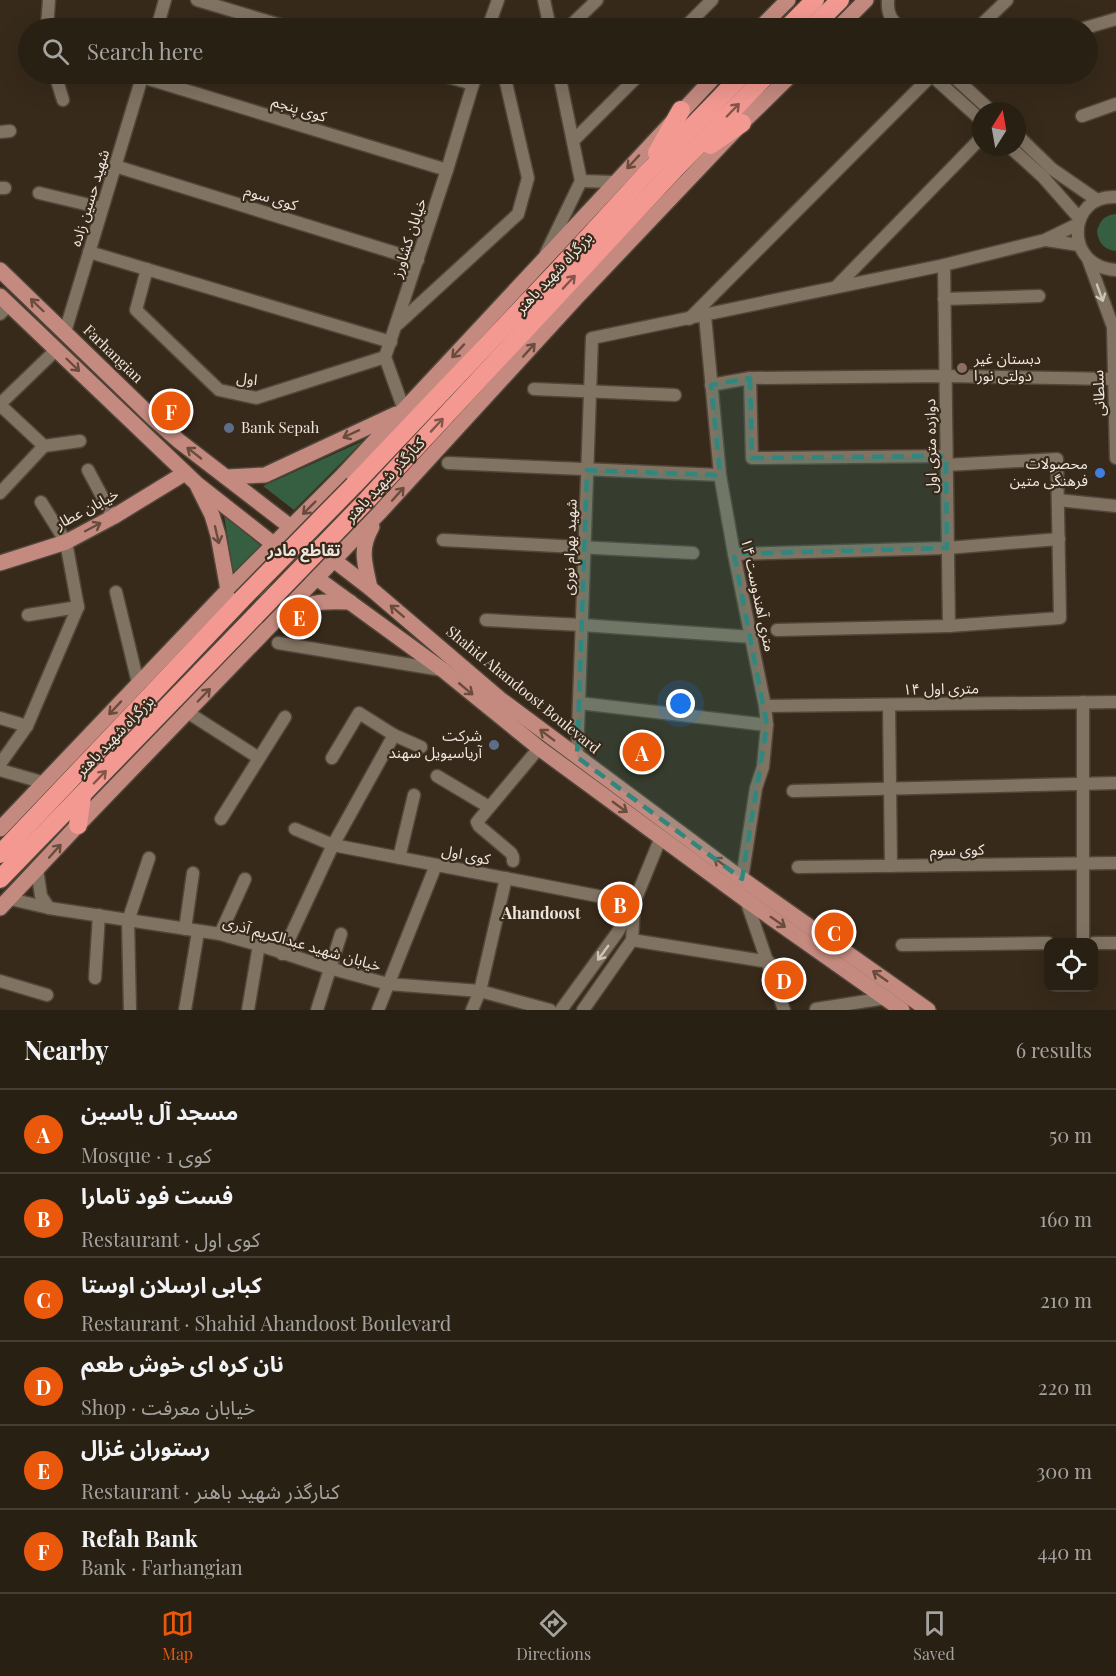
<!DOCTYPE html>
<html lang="en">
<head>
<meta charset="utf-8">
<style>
	body { margin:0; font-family:"Playfair Display","Noto Sans Arabic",serif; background:#352d22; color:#f1f3f6 }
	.controls { position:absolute; right:18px; bottom:18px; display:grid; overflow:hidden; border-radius:12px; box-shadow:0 6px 24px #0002 }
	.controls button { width:54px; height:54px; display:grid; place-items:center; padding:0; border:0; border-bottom:2px solid #453e34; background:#292014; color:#f1f3f6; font:30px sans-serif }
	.compass { position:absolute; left:972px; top:102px; width:54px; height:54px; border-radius:50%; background:#292014; box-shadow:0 6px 24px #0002; rotate:11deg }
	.you { position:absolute; left:681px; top:704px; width:21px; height:21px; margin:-15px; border:4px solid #fff; border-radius:50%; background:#1a73e8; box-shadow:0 0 0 9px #1a73e833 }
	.badge { display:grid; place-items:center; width:39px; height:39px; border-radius:50%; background:#ea580c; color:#fff; font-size:20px; font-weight:700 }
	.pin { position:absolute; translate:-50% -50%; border:3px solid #fff; box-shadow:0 2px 6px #0006 }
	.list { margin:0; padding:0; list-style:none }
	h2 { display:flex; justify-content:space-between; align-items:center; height:78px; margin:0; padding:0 24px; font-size:26px }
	h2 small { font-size:20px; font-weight:400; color:#a5a3a0 }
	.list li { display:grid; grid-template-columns:39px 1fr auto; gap:18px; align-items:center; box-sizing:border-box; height:84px; padding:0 24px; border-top:2px solid #453e34 }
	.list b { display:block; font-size:22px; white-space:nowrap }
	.list p { margin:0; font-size:20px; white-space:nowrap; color:#a5a3a0 }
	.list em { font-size:20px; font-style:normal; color:#a5a3a0 }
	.icon { flex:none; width:33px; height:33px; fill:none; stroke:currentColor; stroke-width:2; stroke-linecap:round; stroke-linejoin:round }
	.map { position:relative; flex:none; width:1116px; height:1010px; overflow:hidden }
	.search { position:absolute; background:#292014; box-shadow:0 6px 24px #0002; left:18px; right:18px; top:18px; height:66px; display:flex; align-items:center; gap:15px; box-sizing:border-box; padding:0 21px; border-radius:33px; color:#a5a3a0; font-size:22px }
	.sheet { height:582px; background:#292014 }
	nav { display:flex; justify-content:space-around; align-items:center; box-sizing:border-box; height:84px; border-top:2px solid #453e34; background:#292014; font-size:16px; color:#a5a3a0 }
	nav a { display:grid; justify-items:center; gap:3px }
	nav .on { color:#ea580c }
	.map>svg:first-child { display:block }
	.green { fill:#365e40 }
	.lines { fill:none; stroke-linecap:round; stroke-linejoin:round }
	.minor-casing { stroke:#504639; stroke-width:15 }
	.major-casing { stroke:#504639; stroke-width:18 }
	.highway-casing { stroke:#504639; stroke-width:21 }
	.minor { stroke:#817362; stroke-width:12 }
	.major { stroke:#c58a7f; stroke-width:15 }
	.highway { stroke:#f39992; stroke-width:18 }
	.highway-bridge-casing { stroke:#504639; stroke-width:21; stroke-linecap:butt }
	.highway-bridge { stroke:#f39992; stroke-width:18 }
	.oneway { stroke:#82564b }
	.oneway2 { stroke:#694c3e }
	.oneway3 { stroke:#cdc4b8 }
	.marked { fill:#30877f; fill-opacity:0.2; stroke:#30877f; stroke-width:4.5; stroke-dasharray:12 8; stroke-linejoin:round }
	.education-dot { fill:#8d6e63; stroke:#372a1b; stroke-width:2 }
	.service-dot { fill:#5c6f8a; stroke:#372a1b; stroke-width:2 }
	.shop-dot { fill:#3f7fe0; stroke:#372a1b; stroke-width:2 }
	.labels { text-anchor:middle; stroke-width:4.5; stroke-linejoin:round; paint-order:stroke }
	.street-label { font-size:15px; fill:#eee6dd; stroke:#372a1b }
	.poi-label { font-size:15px; fill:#eee6dd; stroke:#372a1b; text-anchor:start }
	.neighbourhood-label { font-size:16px; font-weight:bold; fill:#eee6dd; stroke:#372a1b }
</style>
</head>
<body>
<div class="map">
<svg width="1116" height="1010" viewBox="0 0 1116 1010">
	<rect width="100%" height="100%" fill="#372a1b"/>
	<g class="green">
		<path d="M1116,214v37c-12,-1 -18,-9 -19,-20 3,-11 8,-16 19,-17z"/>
		<polygon points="363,441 294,510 263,486"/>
		<polygon points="224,515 261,546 233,573"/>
	</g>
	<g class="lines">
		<g class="minor-casing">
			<g id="minor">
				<polyline points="197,0 290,28"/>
				<polyline points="544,0 550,28"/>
				<path d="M888,0c-1,14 3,20 13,28"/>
				<polyline points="839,27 875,28"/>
				<polyline points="47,28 49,0"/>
				<polyline points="157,28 165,0"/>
				<polyline points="488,28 498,0"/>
				<polyline points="568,28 597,0"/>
				<polyline points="684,28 712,0"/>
				<polyline points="978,28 1007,0"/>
				<polyline points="1085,28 1116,19"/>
				<polyline points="55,74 63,100"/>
				<polyline points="438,74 473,84"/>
				<polyline points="559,74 581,181"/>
				<polyline points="930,74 981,120"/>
				<polyline points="951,74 991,111"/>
				<polyline points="142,77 447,170"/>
				<polyline points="1082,116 1116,104"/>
				<polyline points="0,132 10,131"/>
				<polyline points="1017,135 1052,169 1097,200"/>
				<polyline points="573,141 640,74"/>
				<polyline points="1010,147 1043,177 1080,219"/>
				<polyline points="115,166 418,260"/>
				<polyline points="581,181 614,182"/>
				<polyline points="0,188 5,188"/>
				<polyline points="39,193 102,208"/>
				<path d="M1116,197c-49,-3 -53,70 0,73"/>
				<polyline points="1046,240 1079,245"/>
				<polyline points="89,252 391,342"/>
				<polyline points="546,253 581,181"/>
				<polyline points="1088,259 1113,327 1116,458"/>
				<polyline points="944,265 949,626"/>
				<polyline points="147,269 136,310 219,390 256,398 385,357"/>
				<polyline points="836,287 981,138"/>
				<polyline points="944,299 1039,296"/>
				<polyline points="0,314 9,305"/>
				<polyline points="705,316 720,475 734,554 765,706 767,725 763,767 756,788 742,879"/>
				<polyline points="689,319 933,74"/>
				<polyline points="398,324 518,214 528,178 504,74"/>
				<polyline points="65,332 143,74"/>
				<polyline points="750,378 752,458 946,456"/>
				<polyline points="711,385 750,378 945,376 1113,379"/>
				<polyline points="534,389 675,395"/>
				<polyline points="0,404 57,349"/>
				<polyline points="0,405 44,446 80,441"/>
				<polyline points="404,410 385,357 447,170 476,74"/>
				<polyline points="448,463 720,475"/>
				<polyline points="88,470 113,517"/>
				<polyline points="0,493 44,446"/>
				<polyline points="1058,500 1116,506"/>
				<polyline points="41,502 66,542 78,607"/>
				<polyline points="443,540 693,553"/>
				<polyline points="734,554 947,548 1059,539"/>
				<polyline points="116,592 138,683"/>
				<polyline points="28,615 78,607"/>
				<polyline points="486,620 582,625 752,637"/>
				<polyline points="777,630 949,626 1060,618 1057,459 946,465"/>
				<polyline points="278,643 442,670"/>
				<polyline points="1083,702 1083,942"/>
				<polyline points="579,703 767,725"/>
				<polyline points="889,705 891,866"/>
				<polyline points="765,706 1116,702"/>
				<polyline points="187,712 259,758"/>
				<polyline points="0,718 27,726 0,764"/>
				<polyline points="27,726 78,607"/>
				<polyline points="577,757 592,338 944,265 1045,240 1078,224"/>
				<polyline points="332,758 359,713 394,735 421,747"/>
				<polyline points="0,770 45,783"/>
				<polyline points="437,776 489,807"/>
				<polyline points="793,791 1116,783"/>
				<polyline points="221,819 285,717"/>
				<polyline points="295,829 333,845 634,903"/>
				<polyline points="399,858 414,795"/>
				<polyline points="513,861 513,857 511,853 479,826 477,822 539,748"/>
				<polyline points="798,867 1116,863"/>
				<polyline points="37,869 41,896 49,908"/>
				<polyline points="10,899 49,908 220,934 259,945 329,968 388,984 480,991 550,1010"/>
				<polyline points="746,900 784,1010"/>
				<polyline points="185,929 193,873"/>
				<polyline points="220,934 245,879"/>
				<polyline points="632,940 769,962"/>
				<polyline points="1094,943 1116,943"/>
				<polyline points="902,945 1048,943"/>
				<polyline points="282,954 333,845 394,735"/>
				<polyline points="95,978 99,915"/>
				<polyline points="0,981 47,995"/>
				<polyline points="816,1009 886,998"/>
				<polyline points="130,1010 128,921 149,858"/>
				<polyline points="185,1010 198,932"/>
				<polyline points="248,1010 259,945"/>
				<polyline points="317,1010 341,934"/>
				<polyline points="378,1010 436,865"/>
				<polyline points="472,1010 480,991 506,878"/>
				<polyline points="561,1010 617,933 634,903 661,837"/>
				<polyline points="583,1010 632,940 634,907"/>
			</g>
		</g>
		<g class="major-casing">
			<g id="major">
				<polyline points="760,28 788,0"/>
				<polyline points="838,28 866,0"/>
				<polyline points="0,270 155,420 179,441 370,588 500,699 742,879 928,1010"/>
				<polyline points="0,296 197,484 318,579 443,670 539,748 746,900 902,1010"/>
				<polyline points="226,477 265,475 396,414"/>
				<polyline points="198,487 212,515 218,535 228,590 246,583 264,589 274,605 274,610"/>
				<polyline points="0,563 66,542 113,517 185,473"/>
				<path d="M370,588c-5,-24 -11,-39 2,-61"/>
				<path d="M289,613c20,-12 38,-12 61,-11"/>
				<polyline points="0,829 228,590 343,475 717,74"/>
				<polyline points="0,908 78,825 381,511 577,297 742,123 792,74"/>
			</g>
		</g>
		<g class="highway-casing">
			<g id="highway">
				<polyline points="787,28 815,0"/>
				<polyline points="812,28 840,0"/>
				<polyline points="710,145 742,123"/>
				<polyline points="657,153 681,110"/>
				<polyline points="354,485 557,271 646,174 743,74"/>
				<polyline points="368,499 674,170 768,74"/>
				<polyline points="78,825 82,796"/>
				<polyline points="0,854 241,600"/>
				<polyline points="0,879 255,616"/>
			</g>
		</g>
		<use href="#minor" class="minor"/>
		<use href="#major" class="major"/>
		<use href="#highway" class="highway"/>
		<g class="highway-bridge-casing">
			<g id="highway-bridge">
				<polyline points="241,600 354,485"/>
				<polyline points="255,616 368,499"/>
			</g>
		</g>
		<use href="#highway-bridge" class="highway-bridge"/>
	</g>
	<defs><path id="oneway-shaft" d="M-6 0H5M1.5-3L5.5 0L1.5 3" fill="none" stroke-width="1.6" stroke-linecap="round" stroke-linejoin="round" transform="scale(1.5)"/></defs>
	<g class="oneway">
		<use href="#oneway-shaft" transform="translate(733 110) rotate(-46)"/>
		<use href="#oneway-shaft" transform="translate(569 282) rotate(-47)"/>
		<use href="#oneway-shaft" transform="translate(437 425) rotate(-47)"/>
		<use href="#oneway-shaft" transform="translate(100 777) rotate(-46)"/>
	</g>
	<g class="oneway2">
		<use href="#oneway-shaft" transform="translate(633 162) rotate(133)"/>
		<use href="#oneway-shaft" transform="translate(37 305) rotate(-136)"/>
		<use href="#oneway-shaft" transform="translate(529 350) rotate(-48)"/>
		<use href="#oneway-shaft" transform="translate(458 351) rotate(133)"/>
		<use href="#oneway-shaft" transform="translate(73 365) rotate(44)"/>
		<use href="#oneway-shaft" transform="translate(351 434) rotate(155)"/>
		<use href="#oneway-shaft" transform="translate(194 453) rotate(-142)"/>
		<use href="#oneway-shaft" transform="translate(398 494) rotate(-48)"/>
		<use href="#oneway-shaft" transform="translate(309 508) rotate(135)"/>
		<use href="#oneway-shaft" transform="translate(93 527) rotate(-28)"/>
		<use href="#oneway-shaft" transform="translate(217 535) rotate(77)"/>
		<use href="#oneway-shaft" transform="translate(397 611) rotate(-139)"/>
		<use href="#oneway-shaft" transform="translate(466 689) rotate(40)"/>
		<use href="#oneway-shaft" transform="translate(204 695) rotate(-46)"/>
		<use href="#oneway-shaft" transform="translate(115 708) rotate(133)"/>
		<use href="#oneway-shaft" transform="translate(547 735) rotate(-143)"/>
		<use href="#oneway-shaft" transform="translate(620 807) rotate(36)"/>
		<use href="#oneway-shaft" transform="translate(55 851) rotate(-48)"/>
		<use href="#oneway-shaft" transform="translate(721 863) rotate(-144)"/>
		<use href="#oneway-shaft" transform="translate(778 922) rotate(35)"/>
		<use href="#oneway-shaft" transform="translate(880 976) rotate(-145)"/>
	</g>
	<g class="oneway3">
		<use href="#oneway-shaft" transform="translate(1100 293) rotate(70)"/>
		<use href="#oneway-shaft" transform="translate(603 953) rotate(126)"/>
	</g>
	<path class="marked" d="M750,378l2,80 194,-2 1,92 -213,6 33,171 -25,154 -165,-122 10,-287 133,5 -9,-90z"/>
	<circle class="education-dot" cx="962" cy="368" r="6"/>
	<g class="service-dot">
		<circle cx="229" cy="428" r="6"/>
		<circle cx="494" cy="745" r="6"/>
	</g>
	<circle class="shop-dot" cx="1100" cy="473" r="6"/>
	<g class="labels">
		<g class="street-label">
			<text transform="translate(299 109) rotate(17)" y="5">کوی پنجم</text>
			<text transform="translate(90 198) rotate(-73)" y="5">شهید حسین زاده</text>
			<text transform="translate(271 198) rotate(17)" y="5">کوی سوم</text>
			<text transform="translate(409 238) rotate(-72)" y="5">خیابان کشاورز</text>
			<text transform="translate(554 273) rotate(-47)" y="5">بزرگراه شهید باهنر</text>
			<text transform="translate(113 354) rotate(44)" y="5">Farhangian</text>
			<text transform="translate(247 379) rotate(7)" y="5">اول</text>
			<text transform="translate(1099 393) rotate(-92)" y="5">سلطانی</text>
			<text transform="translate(931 446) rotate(-91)" y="5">دوازده متری اول</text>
			<text transform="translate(385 480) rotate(-47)" y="5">کنارگذر شهید باهنر</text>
			<text transform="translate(87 509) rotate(-28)" y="5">خیابان عطار</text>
			<text transform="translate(570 547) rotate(-88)" y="5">شهید بهرام نوری</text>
			<text transform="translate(758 595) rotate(78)" y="5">۱۴ متری آهندوست</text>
			<text transform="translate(941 689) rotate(-1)" y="5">۱۴ متری اول</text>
			<text transform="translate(523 690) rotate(39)" y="5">Shahid Ahandoost Boulevard</text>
			<text transform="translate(115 736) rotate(-46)" y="5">بزرگراه شهید باهنر</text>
			<text transform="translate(957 850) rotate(-1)" y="5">کوی سوم</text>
			<text transform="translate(466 855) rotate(11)" y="5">کوی اول</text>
			<text transform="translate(302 944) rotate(16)" y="5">خیابان شهید عبدالکریم آذری</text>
		</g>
		<g class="poi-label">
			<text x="974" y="364">دبستان غیر<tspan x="974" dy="17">دولتی نورا</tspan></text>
			<text x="241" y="433">Bank Sepah</text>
			<text x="1088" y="469" text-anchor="end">محصولات<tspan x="1088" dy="17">فرهنگی متین</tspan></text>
			<text x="482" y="741" text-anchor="end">شرکت<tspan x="482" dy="17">آریاسیویل سهند</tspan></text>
		</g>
		<g class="neighbourhood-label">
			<text x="304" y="556">تقاطع مادر</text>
			<text x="541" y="919">Ahandoost</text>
		</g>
	</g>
</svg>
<div class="controls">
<button><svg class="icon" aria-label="locate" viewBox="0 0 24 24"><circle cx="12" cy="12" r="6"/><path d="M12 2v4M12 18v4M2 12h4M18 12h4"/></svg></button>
</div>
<svg class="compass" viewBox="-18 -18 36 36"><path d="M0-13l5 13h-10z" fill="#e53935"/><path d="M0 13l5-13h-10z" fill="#a5a3a0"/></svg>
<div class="you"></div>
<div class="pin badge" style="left:642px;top:752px">A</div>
<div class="pin badge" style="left:620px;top:904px">B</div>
<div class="pin badge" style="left:834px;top:932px">C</div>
<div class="pin badge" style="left:784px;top:980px">D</div>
<div class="pin badge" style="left:299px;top:617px">E</div>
<div class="pin badge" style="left:171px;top:411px">F</div>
<div class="search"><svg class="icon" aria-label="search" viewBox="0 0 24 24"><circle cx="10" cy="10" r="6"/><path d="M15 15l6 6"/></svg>Search here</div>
</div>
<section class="sheet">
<h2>Nearby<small>6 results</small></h2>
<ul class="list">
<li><span class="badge">A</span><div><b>مسجد آل یاسین</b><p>Mosque · کوی 1</p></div><em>50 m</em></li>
<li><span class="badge">B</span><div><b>فست فود تامارا</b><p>Restaurant · کوی اول</p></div><em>160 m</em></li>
<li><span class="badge">C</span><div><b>کبابی ارسلان اوستا</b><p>Restaurant · Shahid Ahandoost Boulevard</p></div><em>210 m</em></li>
<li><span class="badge">D</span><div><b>نان کره ای خوش طعم</b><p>Shop · خیابان معرفت</p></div><em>220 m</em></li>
<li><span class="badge">E</span><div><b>رستوران غزال</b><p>Restaurant · کنارگذر شهید باهنر</p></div><em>300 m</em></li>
<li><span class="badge">F</span><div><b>Refah Bank</b><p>Bank · Farhangian</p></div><em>440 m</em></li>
</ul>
</section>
<nav>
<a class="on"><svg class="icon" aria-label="map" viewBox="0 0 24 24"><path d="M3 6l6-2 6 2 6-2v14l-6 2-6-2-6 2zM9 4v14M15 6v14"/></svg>Map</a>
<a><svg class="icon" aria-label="directions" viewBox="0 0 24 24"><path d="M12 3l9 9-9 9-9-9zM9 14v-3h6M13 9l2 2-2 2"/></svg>Directions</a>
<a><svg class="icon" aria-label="saved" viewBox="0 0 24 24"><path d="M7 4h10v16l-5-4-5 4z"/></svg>Saved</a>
</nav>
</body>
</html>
